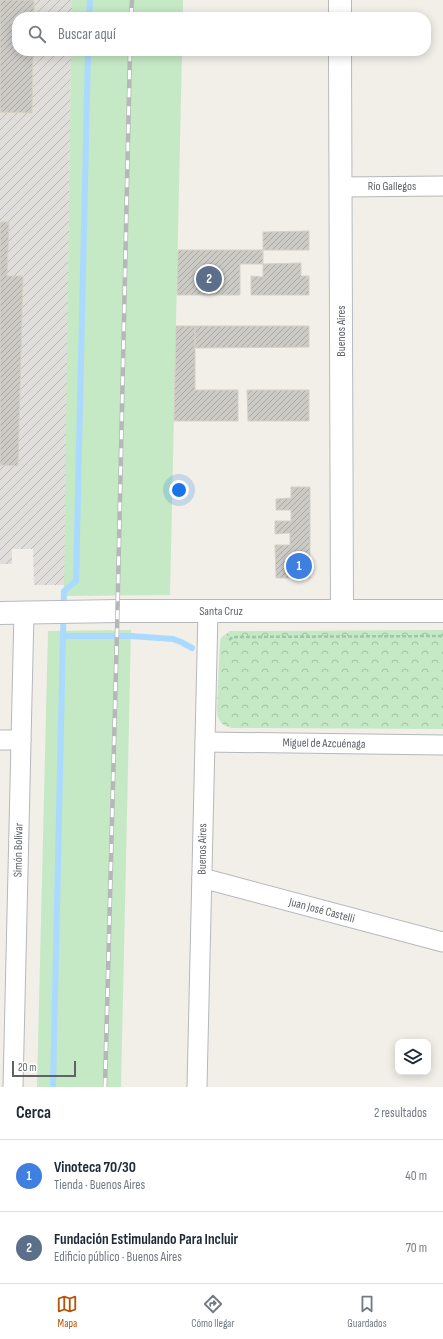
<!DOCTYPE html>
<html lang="es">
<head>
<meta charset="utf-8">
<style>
	body { margin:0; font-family:"Sofia Sans Condensed",sans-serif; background:#f6f6f7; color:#1f2937 }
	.controls { position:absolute; right:12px; bottom:12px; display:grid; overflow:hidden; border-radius:8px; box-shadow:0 2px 10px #0003 }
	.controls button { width:36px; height:36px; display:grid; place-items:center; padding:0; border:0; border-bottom:1px solid #e0e1e3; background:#fff; color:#1f2937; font:20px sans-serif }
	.scale { position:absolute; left:12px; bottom:10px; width:64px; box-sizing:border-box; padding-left:4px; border:2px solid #5f6368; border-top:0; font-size:11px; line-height:14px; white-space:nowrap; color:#5f6368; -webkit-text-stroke:3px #fff; paint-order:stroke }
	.you { position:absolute; left:179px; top:490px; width:14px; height:14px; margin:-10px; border:3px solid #fff; border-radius:50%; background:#1a73e8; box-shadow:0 0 0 6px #1a73e833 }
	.badge { display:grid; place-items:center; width:26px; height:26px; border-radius:50%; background:#b45309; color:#fff; font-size:13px; font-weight:700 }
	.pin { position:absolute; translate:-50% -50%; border:2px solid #fff; box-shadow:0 1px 4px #0006 }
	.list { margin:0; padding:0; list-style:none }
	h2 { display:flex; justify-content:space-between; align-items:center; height:52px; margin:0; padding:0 16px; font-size:17px }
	h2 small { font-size:13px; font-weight:400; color:#747a83 }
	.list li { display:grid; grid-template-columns:26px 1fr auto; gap:12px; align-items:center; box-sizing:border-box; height:72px; padding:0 16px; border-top:1px solid #e0e1e3 }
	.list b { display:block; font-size:15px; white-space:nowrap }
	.list p { margin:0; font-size:13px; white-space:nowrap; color:#747a83 }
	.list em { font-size:13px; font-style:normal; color:#747a83 }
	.icon { flex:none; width:22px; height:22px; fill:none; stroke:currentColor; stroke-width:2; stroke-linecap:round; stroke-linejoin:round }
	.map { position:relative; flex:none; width:443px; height:1087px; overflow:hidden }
	.search { position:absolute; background:#fff; box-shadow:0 2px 10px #0003; left:12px; right:12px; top:12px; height:44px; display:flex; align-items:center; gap:10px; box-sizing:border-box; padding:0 14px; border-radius:16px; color:#747a83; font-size:15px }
	.sheet { height:196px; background:#fff }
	nav { display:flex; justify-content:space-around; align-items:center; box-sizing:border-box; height:56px; border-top:1px solid #e0e1e3; background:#fff; font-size:11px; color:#747a83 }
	nav a { display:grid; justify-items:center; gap:2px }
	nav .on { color:#b45309 }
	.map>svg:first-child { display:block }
	.industrial { fill:url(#industrial-furrows) }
	.grass { fill:#c5e8c5 }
	.park { fill:url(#park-crowns) }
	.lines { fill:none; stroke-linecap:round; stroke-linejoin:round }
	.stream { stroke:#aadaff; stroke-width:6 }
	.building { fill:url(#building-hatch); stroke:#d6d1c6 }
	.street-casing { stroke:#b5b8bc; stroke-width:21 }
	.secondary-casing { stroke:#b6babf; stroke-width:24 }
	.path { stroke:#9cc7a9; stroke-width:2.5; stroke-dasharray:4 2; stroke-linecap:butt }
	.street { stroke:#fff; stroke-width:19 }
	.secondary { stroke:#fff; stroke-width:22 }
	.rail-casing { stroke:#b6b7b8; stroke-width:4.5 }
	.rail { stroke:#fff; stroke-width:3; stroke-dasharray:9; stroke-linecap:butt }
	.labels { text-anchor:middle; stroke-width:3.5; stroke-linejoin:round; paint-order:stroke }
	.street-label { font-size:12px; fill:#5f6368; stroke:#fff }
</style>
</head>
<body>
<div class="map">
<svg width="443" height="1087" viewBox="0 0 443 1087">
	<defs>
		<pattern id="industrial-furrows" width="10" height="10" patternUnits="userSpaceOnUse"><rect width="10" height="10" fill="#e0deda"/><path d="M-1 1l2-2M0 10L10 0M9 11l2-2" fill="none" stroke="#b9b8b5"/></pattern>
		<pattern id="park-crowns" width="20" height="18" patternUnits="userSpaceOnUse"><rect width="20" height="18" fill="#c5e8c5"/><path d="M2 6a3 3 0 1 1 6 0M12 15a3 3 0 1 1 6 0" fill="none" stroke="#a3c0a4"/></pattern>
		<pattern id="building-hatch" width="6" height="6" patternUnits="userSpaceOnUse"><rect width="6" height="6" fill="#cccac5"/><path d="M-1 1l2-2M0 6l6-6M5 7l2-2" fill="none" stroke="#a9a8a4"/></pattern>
	</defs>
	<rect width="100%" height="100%" fill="#f1efe8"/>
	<polygon class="industrial" points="0,0 72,0 72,17 17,17 17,51 71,51 65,585 34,585 33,549 12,549 12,564 0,564"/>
	<g class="grass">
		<rect x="72" y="0" width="111" height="17"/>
		<polygon points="71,51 182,51 170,595 64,596"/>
		<polygon points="131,630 121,1087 37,1087 48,631"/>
	</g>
	<path class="park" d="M443,630v99l-211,-1c-10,-2 -14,-7 -15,-17l3,-70 2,-4 8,-6z"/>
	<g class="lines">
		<g class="stream">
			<polyline points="89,17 90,0"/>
			<polyline points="64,636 131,636 173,639 181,642 192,648"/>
			<polyline points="53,1087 64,591 76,581 88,51"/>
		</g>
	</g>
	<g class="building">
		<polygon points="0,0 34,0 34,17 17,17 17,51 33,51 32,113 0,112"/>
		<polygon points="0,222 9,222 7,276 23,276 18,466 0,465"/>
		<polygon points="309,231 309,250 263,250 263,232"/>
		<polygon points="178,250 263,250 263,264 240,264 240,295 177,295"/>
		<polygon points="301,263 301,276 309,276 309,295 251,295 251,276 263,277 263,264"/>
		<polygon points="176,326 195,326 195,390 238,390 238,421 174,421"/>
		<polygon points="195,326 309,326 309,347 195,348"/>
		<polygon points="247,390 309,390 309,421 248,421"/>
		<polygon points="291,487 310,487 310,578 276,578 275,545 290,545 290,533 275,534 275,521 291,521 291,510 276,510 276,499 291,498"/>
	</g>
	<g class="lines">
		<g class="street-casing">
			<g id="street">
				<polyline points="341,187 443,186"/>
				<polyline points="0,740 21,740"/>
				<polyline points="205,742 443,745"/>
				<polyline points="202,878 443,942"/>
				<polyline points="13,1087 24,612"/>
				<polyline points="197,1087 208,611"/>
			</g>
		</g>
		<g class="secondary-casing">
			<g id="secondary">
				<polyline points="340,0 340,17"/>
				<polyline points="340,51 342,611"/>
				<polyline points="0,613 118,611 443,611"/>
			</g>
		</g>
		<polyline class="path" points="229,640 233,637 237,637 443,636"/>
		<use href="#street" class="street"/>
		<use href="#secondary" class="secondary"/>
		<g class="rail-casing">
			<g id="rail">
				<polyline points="131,17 132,0"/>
				<polyline points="105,1087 117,632 130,51"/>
			</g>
		</g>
		<use href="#rail" class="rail"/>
	</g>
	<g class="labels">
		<g class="street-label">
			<text x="392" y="190">Río Gallegos</text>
			<text transform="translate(341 331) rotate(-90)" y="4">Buenos Aires</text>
			<text x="221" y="615">Santa Cruz</text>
			<text transform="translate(324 743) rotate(1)" y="4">Miguel de Azcuénaga</text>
			<text transform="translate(202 849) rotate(-89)" y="4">Buenos Aires</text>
			<text transform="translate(18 850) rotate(-89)" y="4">Simón Bolívar</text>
			<text transform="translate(322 910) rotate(15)" y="4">Juan José Castelli</text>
		</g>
	</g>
</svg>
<div class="controls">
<button><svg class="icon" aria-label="layers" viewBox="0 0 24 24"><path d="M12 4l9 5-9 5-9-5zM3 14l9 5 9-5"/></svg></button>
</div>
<div class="scale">20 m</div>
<div class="you"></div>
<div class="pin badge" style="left:299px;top:566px;background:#3f7fe0">1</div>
<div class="pin badge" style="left:209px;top:279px;background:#5c6f8a">2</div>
<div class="search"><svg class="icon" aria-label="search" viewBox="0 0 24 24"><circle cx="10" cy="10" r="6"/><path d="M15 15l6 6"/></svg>Buscar aquí</div>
</div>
<section class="sheet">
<h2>Cerca<small>2 resultados</small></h2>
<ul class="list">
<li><span class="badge" style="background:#3f7fe0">1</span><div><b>Vinoteca 70/30</b><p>Tienda · Buenos Aires</p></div><em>40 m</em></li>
<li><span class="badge" style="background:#5c6f8a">2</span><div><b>Fundación Estimulando Para Incluir</b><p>Edificio público · Buenos Aires</p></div><em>70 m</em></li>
</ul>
</section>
<nav>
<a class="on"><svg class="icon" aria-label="map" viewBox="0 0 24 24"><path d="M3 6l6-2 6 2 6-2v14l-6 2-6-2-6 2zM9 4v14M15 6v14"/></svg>Mapa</a>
<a><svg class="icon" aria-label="directions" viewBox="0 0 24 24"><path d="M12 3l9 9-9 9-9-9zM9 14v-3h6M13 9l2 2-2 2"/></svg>Cómo llegar</a>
<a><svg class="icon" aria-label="saved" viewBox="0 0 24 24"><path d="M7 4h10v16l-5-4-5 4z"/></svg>Guardados</a>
</nav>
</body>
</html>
